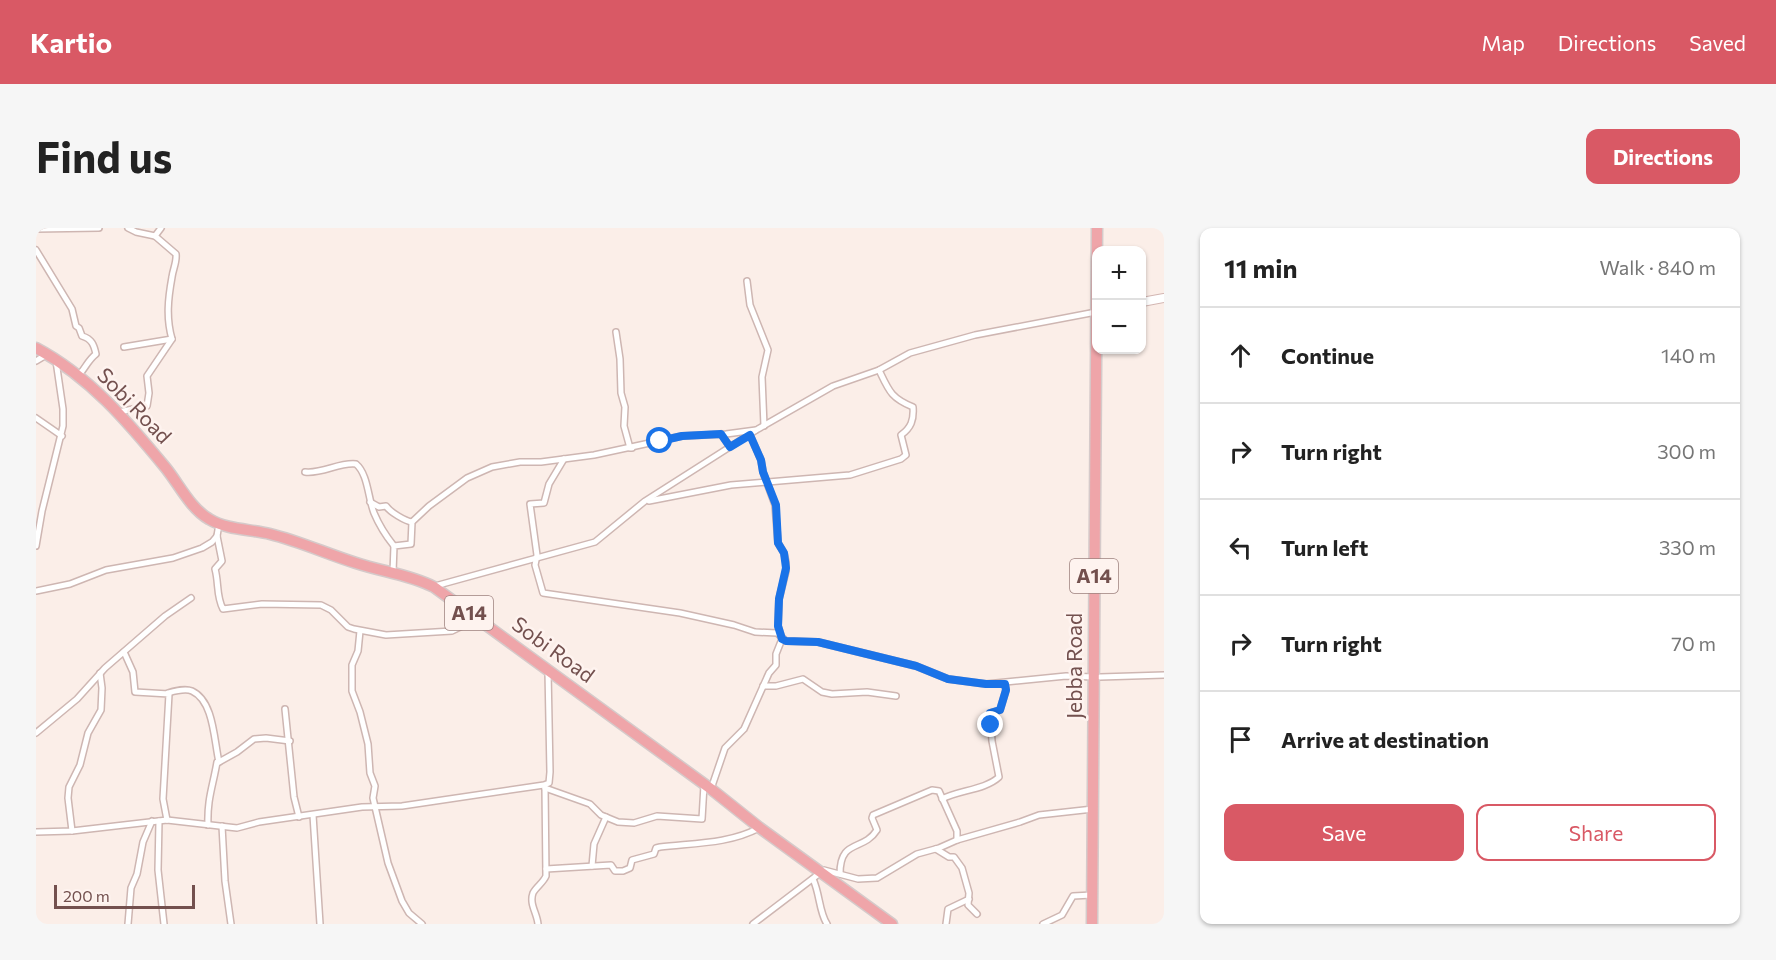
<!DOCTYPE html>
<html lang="en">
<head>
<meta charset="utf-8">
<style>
	body { margin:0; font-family:Commissioner,sans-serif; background:#f6f6f6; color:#222 }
	.controls { position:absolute; right:18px; top:18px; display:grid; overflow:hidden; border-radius:12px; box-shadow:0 2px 4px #0004 }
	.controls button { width:54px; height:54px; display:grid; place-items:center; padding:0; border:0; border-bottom:2px solid #e0e0e0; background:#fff; color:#222; font:30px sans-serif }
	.scale { position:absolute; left:18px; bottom:15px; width:141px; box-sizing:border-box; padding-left:6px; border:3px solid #73504e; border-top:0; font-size:16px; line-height:21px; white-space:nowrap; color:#73504e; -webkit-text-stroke:4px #fef3ef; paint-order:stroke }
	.stop { position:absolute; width:18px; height:18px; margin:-14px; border:4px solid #1a73e8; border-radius:50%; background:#fff }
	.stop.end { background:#1a73e8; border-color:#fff; box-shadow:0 2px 6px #0008 }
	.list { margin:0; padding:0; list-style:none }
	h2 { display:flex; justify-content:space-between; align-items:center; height:78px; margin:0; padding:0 24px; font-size:26px }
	h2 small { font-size:20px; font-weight:400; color:#767676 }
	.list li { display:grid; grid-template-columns:39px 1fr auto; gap:18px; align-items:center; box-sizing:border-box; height:96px; padding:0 24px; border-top:2px solid #e0e0e0 }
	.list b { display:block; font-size:22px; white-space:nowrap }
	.list em { font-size:20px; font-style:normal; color:#767676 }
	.actions { display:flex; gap:12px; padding:18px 24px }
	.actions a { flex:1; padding:14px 0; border:2px solid #d95965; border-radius:12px; text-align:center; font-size:21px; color:#d95965 }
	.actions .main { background:#d95965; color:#fff }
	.icon { flex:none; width:33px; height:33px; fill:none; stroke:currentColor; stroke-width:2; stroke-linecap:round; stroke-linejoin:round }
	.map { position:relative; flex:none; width:1128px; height:696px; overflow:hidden; border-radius:12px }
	header { display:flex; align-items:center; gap:36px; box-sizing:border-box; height:84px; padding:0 30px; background:#d95965; color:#fff }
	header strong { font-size:28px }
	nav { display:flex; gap:33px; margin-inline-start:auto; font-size:21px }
	.intro { display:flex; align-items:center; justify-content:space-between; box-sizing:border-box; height:144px; padding:0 36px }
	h1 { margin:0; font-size:42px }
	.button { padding:15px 27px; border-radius:12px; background:#d95965; color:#fff; font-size:21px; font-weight:700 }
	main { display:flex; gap:36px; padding:0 36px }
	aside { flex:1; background:#fff; border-radius:12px; box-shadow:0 2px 4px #0004 }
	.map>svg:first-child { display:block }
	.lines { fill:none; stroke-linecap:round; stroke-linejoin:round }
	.street-casing { stroke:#ceb6b2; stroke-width:8 }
	.secondary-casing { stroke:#d3b6b2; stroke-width:10 }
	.highway-casing { stroke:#d5caca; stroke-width:13 }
	.street { stroke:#fff; stroke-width:5 }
	.secondary { stroke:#fff; stroke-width:8 }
	.highway { stroke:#efa5a9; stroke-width:10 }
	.route { stroke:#1a73e8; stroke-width:8 }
	.labels { text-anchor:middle; stroke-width:5; stroke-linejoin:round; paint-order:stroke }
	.shield { fill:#fef3ef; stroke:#9d817e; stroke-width:1.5 }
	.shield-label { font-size:20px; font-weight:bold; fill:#73504e }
	.street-label { font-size:21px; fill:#73504e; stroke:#fef3ef }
</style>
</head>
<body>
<header>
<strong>Kartio</strong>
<nav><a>Map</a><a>Directions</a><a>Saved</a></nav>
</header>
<div class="intro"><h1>Find us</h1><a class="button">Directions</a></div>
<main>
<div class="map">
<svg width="1128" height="696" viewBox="0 0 1128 696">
	<rect width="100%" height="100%" fill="#fbeee8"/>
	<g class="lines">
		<g class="street-casing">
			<g id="street">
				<polyline points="92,0 100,4 119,8 125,0"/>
				<polyline points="0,1 63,0"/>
				<path d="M0,22l36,59 4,17 3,2 3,8c10,3 12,9 14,18 -8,6 -11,15 -18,22"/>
				<polyline points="711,53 714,77 732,122 726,149 728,198"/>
				<polyline points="580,104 584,131 585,165 589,179 588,198 594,220 596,220"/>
				<polyline points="88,119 136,111"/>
				<polyline points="0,133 10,127"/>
				<path d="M83,184l28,-6 2,-13 -2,-17 25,-37c-6,-21 -4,-40 0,-62 1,-8 5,-15 4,-23l-21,-18"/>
				<polyline points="0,190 26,208"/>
				<polyline points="685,206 694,219"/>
				<polyline points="528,231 513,256 508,275 494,276 501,327 499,337 507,365 644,385 698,397 719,404 741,405 750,413 782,414 880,438 912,451 950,456 1030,448 1058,449"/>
				<path d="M269,244c18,2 34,-10 51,-8 12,10 12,34 18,49 5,12 12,23 20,33"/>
				<path d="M613,273l82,-16 119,-10 51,-16 5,-4 -5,-20c10,-7 13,-15 12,-28 -22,-9 -24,-16 -34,-37"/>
				<path d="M334,274l9,5 7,-1c4,6 19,15 26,16"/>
				<path d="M181,308l5,25 -7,8c4,14 1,27 8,40l39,-5 59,1 10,5 17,17 6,2 32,6 66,-4 25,-12"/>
				<polyline points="0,318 6,283 27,198 27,181 20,133"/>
				<polyline points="357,344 358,318 375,316 376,294 393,278 431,250 456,239 484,234 505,234 558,227 646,208 690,206 720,202"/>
				<polyline points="399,358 559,314 609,273 722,201 797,158 843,142 874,125 939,107 1060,84"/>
				<polyline points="0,363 34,356 70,342 137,330 166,320 176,314 181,308 183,296"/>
				<polyline points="324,403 322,423 316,437 316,463 324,484 332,516 334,545 339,558 337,570 352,635 366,673 373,685 386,696"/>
				<polyline points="88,424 97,444 99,464 133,466 127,571 131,592"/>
				<polyline points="1064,449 1128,447"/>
				<polyline points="727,458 740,458 767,451 786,464 796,466 831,464 860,468"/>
				<path d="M132,465c7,-2 17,-5 24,-2 22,10 22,50 27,71h-2c-4,24 -10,37 -9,63"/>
				<polyline points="249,481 258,569 263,589"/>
				<polyline points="0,505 41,471 69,440 129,388 155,370"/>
				<polyline points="183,534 201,524 218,511 230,510 254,513"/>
				<polyline points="509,560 554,576 565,587 582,594 598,595 621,588 666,591 668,557"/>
				<polyline points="675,561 689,520 708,501 733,445 740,437 740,426 746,411 742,398 743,371 750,343 750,334 748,325 742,315 739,277 727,244 725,232 714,207"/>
				<path d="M906,571c17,-9 43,-9 57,-22l-7,-36 -2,-28 10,-3 6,-20 -1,-6"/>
				<polyline points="277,587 284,696"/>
				<polyline points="123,593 122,642 128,696"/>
				<polyline points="186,598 189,653 195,696"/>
				<polyline points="36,603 32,570 33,559 44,537 52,505 65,482 66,460 64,445"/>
				<polyline points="0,604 36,603 131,592 201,600 223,594 326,579 366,578 508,557 513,555 514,544 512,443"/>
				<polyline points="900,621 913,629 918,629 926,640 933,665 932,677 941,686"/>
				<polyline points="556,638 558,616 570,589"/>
				<path d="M510,641l65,-4 4,6h8l7,-3 2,-8 22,-6 2,-6 4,-1c33,-4 69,-3 99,-19"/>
				<path d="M804,646c0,-36 23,-22 37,-44l-5,-12 1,-3 59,-25 7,1 18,40v9"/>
				<path d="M777,651c7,15 6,33 14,45"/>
				<polyline points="92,696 95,660 101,646 107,614 116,593"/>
				<path d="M502,696c-1,-11 -9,-20 -5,-31 3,-6 10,-10 13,-17l-1,-89"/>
				<polyline points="717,696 788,642 822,651 841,650 881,626 903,620 921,612 984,594 1003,587 1057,581"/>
				<polyline points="910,696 912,681 933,671"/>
				<polyline points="1007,696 1026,687 1037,668 1056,667"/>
			</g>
		</g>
		<g class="secondary-casing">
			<polyline id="secondary" points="1106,74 1128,70"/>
		</g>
		<g class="highway-casing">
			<g id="highway">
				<path d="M0,120c53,28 92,74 129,119 14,17 25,41 44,52 18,11 41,10 61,15 29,7 57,20 86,29 27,9 52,11 78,24l277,202 49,39 132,96"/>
				<polyline points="1056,696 1061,0"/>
			</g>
		</g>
		<use href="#street" class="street"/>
		<use href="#secondary" class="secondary"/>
		<use href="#highway" class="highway"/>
	</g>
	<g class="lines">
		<polyline class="route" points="624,213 646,208 685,206 694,219 714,207 725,232 727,244 740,277 742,315 748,325 750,340 743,371 742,398 746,411 750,413 782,414 880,438 912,451 950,456 969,456 970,462 964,482 954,485 955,497"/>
	</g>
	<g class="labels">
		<g class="shield">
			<rect x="1034" y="331" width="48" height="34" rx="4.5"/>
			<rect x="409" y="368" width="48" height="34" rx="4.5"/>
		</g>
		<g class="shield-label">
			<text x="1058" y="355">A14</text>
			<text x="433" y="392">A14</text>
		</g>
		<g class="street-label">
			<text transform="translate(98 178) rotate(46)" y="7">Sobi Road</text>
			<text transform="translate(517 422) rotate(36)" y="7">Sobi Road</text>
			<text transform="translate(1039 438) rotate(-90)" y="7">Jebba Road</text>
		</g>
	</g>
</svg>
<div class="controls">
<button>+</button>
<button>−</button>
</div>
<div class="scale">200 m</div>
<div class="stop" style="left:624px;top:213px"></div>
<div class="stop end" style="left:955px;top:497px"></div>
</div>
<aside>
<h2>11 min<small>Walk · 840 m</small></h2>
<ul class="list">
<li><svg class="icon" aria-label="ahead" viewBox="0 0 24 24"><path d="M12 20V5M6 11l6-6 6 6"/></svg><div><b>Continue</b></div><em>140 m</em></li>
<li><svg class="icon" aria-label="right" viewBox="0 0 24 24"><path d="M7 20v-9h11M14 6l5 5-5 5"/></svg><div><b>Turn right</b></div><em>300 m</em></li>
<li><svg class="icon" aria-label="left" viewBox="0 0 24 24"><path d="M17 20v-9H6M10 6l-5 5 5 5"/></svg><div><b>Turn left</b></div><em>330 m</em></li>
<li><svg class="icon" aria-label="right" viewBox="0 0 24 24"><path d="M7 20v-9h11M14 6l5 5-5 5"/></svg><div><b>Turn right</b></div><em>70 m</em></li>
<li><svg class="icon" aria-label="arrive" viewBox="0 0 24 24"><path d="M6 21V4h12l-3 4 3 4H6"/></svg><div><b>Arrive at destination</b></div></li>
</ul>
<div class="actions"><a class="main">Save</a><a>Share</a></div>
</aside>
</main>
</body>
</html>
